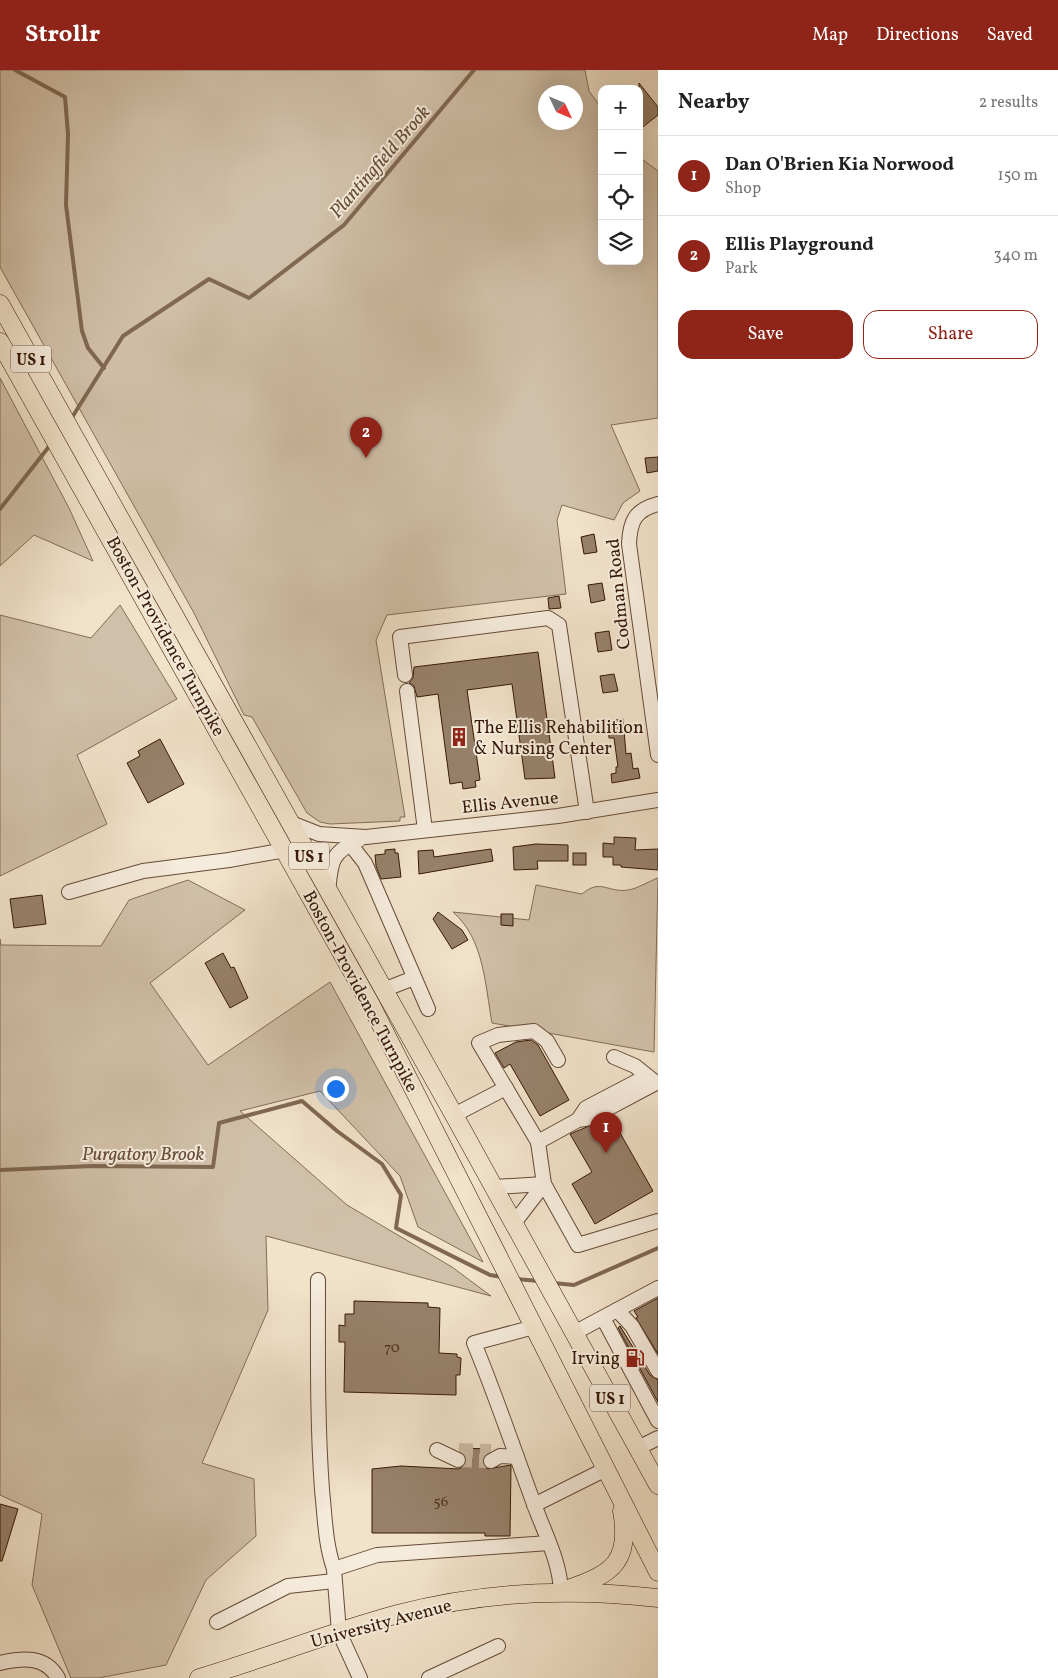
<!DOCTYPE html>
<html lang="en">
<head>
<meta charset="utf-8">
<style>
	body { margin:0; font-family:Vollkorn,serif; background:#f6f6f6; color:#222 }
	.controls { position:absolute; right:15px; top:15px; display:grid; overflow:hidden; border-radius:10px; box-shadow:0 5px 20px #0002 }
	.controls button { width:45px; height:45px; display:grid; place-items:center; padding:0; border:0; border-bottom:1px solid #e0e0e0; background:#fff; color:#222; font:25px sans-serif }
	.compass { position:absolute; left:538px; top:15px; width:45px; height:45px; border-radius:50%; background:#fff; box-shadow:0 5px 20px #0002; rotate:134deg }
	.you { position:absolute; left:335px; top:1018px; width:18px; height:18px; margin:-12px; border:4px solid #fff; border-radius:50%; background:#1a73e8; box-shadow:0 0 0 8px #1a73e833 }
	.badge { display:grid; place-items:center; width:32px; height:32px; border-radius:50%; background:#8f2418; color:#fff; font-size:16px; font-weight:700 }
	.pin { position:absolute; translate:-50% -41px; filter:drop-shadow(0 1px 2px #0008) }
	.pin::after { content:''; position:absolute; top:26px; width:18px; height:15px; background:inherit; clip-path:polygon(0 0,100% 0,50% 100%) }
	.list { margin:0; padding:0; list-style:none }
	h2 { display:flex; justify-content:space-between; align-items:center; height:65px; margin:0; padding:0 20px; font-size:21px }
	h2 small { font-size:16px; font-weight:400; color:#767676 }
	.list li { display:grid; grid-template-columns:32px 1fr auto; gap:15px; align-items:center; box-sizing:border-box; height:80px; padding:0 20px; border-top:1px solid #e0e0e0 }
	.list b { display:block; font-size:19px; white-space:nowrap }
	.list p { margin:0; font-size:16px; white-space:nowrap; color:#767676 }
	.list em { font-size:16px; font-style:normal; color:#767676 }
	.actions { display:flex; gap:10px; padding:15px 20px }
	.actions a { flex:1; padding:11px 0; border:1px solid #8f2418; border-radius:15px; text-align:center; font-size:18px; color:#8f2418 }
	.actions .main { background:#8f2418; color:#fff }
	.icon { flex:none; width:28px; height:28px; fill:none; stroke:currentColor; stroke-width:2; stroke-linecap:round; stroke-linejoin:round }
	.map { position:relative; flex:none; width:658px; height:1608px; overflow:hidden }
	header { display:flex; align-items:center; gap:30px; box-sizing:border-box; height:70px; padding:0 25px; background:#8f2418; color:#fff }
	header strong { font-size:24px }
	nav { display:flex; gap:28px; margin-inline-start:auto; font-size:18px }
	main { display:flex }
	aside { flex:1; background:#fff }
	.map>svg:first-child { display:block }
	.green { fill:#d1c0a9; stroke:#846c57; fill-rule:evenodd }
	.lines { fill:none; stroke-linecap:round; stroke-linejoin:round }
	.stream { stroke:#806853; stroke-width:4 }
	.building { fill:#97816b; stroke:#361805 }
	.minor-tunnel { stroke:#ccbaa3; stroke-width:14; stroke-dasharray:14 7; stroke-linecap:butt }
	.minor-casing { stroke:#654a36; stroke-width:16 }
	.major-casing { stroke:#361805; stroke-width:19 }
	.minor { stroke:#f6ecdd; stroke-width:14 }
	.major { stroke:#f1e2ca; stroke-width:18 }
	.labels { text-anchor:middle; stroke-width:4; stroke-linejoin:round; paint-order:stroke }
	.number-label { font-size:15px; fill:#4e321e }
	.shield { fill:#f6ecdd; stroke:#705846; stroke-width:1 }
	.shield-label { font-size:16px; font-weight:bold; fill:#361805 }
	.street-label { font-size:18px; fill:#361805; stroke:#f6ecdd }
	.poi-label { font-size:18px; fill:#361805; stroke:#f6ecdd; text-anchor:start }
	.water-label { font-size:19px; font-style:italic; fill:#674d39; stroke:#f6ecdd }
</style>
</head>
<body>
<header>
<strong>Strollr</strong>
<nav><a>Map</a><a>Directions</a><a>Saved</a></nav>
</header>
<main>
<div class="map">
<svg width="658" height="1608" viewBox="0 0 658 1608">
	<rect width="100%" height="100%" fill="#f1e2ca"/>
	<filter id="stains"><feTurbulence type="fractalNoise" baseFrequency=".004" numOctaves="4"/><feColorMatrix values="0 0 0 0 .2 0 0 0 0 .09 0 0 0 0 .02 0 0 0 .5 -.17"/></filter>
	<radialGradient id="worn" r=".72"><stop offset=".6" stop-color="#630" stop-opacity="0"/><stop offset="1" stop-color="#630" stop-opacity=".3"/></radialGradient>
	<g class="green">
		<path d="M0,0h585l4,21 13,18v152h37v-104l19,14v247l-47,7 29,66 -17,12 -9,17 -52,-15 -5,15 9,74 -179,21 -11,25 29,177h-5v4l-70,3 -10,-2 -13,-9 -55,-96 -8,-2 -50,-102 -194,-346zM546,22h30v30h-30z"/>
		<polygon points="0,308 69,438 93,491 34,465 0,496"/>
		<polygon points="120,535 177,629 77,685 107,754 0,806 0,545 91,568"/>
		<path d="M658,808l-4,174 -162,-29c-7,-39 -8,-84 -39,-111l76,8 7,-35 46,9c19,-16 25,-1 46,-4 9,-1 21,-9 30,-12z"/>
		<polygon points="188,810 245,840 150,913 208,995 330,912 483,1192 418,1157 400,1106 320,1021 240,1041 347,1135 452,1197 491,1226 266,1166 268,1240 202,1393 254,1409 256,1466 206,1510 166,1595 99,1608 71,1608 32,1515 42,1444 0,1425 0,869 1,875 101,876 129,830"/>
	</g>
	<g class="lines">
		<g class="stream">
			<polyline points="15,0 65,27 68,64 66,135 82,261 88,278 104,298"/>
			<polyline points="71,349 123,266 209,209 249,228 344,155 474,0"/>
			<polyline points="0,439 51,374"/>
			<polyline points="0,1100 92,1096 213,1097 219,1053 302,1031 337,1061 382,1094 401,1125 396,1158 490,1205 502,1207"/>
			<polyline points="516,1209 539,1211"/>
			<polyline points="553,1213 574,1215 658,1178"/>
		</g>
	</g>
	<g class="building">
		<polygon points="639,13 658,37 658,45 639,60"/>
		<polygon points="658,387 658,401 647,403 645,388"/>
		<polygon points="594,464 597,482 584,484 581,467"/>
		<polygon points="602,513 605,530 591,533 588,515"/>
		<polygon points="559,526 561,538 549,539 548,528"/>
		<polygon points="609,561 612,580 598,582 595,563"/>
		<polygon points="538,582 555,708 525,709 512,614 467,620 480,710 475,711 476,717 463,719 462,712 450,714 438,624 417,627 414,616 409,613 413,608 414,597"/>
		<polygon points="614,604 618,621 603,623 600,606"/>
		<polygon points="623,649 626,684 631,683 633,699 638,698 640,708 612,713 611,704 616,703 616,697 618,697 614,668 609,668 608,651"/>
		<polygon points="160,669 184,714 148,733 127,693 140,686 138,681"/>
		<polygon points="614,767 636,768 635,780 658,779 658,800 621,797 621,795 613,795 613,787 603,787 603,773 614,774"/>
		<polygon points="536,774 568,775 568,791 537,791 538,799 514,800 513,777"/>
		<polygon points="395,779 395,783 398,783 401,807 381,809 376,796 375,785 385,784 385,780"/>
		<polygon points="491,779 493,791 419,804 418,781 433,780 434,787"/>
		<rect x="573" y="783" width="13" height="12"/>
		<polygon points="42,825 46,854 14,858 10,829"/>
		<polygon points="438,842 462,860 468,870 452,879 433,849"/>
		<polygon points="501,844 513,844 513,856 501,855"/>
		<polygon points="223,883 231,898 234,897 248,928 230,938 205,893"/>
		<polygon points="531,970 538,975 569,1030 540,1046 510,994 504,998 495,983 516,972"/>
		<polygon points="611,1047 653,1121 595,1154 572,1114 592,1102 570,1064"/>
		<polygon points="658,1228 658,1284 636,1248 638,1247 634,1241"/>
		<polygon points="354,1231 428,1233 428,1237 440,1238 439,1283 457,1284 457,1287 461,1288 460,1305 456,1305 456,1325 344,1322 345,1272 339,1272 339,1255 345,1256 345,1244 354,1244"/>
		<polygon points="620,1256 650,1305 658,1310 658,1332 618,1258"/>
		<polygon points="459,1378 491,1379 482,1390 487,1399 511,1395 510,1466 485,1466 485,1463 372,1463 372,1399 401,1396 459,1399 466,1394 467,1390"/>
		<polygon points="0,1434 18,1439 2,1491 0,1491"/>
	</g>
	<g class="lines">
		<g class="minor-tunnel">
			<polyline points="459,1380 491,1381"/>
			<polyline points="458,1390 491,1391"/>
		</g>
		<g class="minor-casing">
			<g id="minor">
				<path d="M658,434c-23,6 -28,17 -29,40l29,211"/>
				<polyline points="405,605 400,567 548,548 559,555 587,742"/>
				<polyline points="407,621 425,760"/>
				<polyline points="291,753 319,764 366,767 558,746 658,730"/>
				<polyline points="350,774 365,793 428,939"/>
				<polyline points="69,822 143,801 229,790 285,780"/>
				<path d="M328,822c3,-30 2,-39 31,-52"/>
				<polyline points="383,920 414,908"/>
				<polyline points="647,1006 586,1038 578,1050 538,1072 544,1114 578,1175 658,1151"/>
				<polyline points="454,1045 506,1018"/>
				<polyline points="578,1050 590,1048 656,1013 635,996 614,987"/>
				<polyline points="538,1072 479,973 498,965 534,961 547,971 558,990"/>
				<polyline points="494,1117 544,1114"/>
				<polyline points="514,1153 544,1114"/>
				<path d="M318,1210c0,71 -1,140 4,210 3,27 3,53 12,79"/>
				<polyline points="617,1240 632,1256 658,1301"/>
				<polyline points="603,1248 658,1351"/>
				<path d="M534,1257l-60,16c22,53 40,107 60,161 10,28 26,57 27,88"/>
				<polyline points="574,1263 658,1218"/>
				<polyline points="638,1378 658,1368"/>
				<polyline points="437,1380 458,1390"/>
				<polyline points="491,1391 500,1386 517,1387"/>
				<polyline points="534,1435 606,1399"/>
				<polyline points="217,1552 288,1516 334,1511"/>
				<path d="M0,1593c22,-5 45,-8 58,15"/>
				<polyline points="360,1608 339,1562 334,1499 377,1485 549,1473"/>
				<polyline points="429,1608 498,1576"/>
			</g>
		</g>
		<g class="major-casing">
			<g id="major">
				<polyline points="0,234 454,1045 658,1415"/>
				<polyline points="0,272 372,937 658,1502"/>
				<path d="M568,1519c45,-15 63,-28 54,-78"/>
				<path d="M199,1608c67,-20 132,-46 199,-64 86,-23 172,-26 260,-16"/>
			</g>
		</g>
		<use href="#minor" class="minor"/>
		<use href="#major" class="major"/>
	</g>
	<defs>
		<g id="building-bare" transform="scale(1.5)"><path d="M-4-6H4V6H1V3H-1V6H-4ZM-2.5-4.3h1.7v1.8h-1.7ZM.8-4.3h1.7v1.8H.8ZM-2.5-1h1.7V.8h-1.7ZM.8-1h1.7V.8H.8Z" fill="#8f2418" stroke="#f6ecdd" stroke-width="2.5" paint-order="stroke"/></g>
		<g id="fuel-bare" transform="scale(1.5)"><path d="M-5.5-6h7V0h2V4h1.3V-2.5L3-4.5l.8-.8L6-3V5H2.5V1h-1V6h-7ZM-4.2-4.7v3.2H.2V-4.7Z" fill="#8f2418" stroke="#f6ecdd" stroke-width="2.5" paint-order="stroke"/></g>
	</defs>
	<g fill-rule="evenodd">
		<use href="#building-bare" x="459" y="667"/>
		<use href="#fuel-bare" x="635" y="1288"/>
	</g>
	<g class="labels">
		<g class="number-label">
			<text x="392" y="1282">70</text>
			<text x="441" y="1436">56</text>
		</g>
		<g class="shield">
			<rect x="11" y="275.5" width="40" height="27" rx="4"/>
			<rect x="289" y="772.5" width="40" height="27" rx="4"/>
			<rect x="590" y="1314.5" width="40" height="27" rx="4"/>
		</g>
		<g class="shield-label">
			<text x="31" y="295">US 1</text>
			<text x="309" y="792">US 1</text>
			<text x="610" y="1334">US 1</text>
		</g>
		<g class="street-label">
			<text transform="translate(618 524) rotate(-96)" y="6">Codman Road</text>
			<text transform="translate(166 566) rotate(61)" y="6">Boston-Providence Turnpike</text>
			<text transform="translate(510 732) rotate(-6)" y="6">Ellis Avenue</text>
			<text transform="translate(361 921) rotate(62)" y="6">Boston-Providence Turnpike</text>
			<text transform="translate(381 1553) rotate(-15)" y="6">University Avenue</text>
		</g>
		<g class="poi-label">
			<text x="474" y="663">The Ellis Rehabilition<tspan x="474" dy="21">&amp; Nursing Center</tspan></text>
			<text x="620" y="1294" text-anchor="end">Irving</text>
		</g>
		<g class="water-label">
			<text transform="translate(379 91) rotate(-49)" y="7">Plantingfield Brook</text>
			<text x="143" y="1090">Purgatory Brook</text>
		</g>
	</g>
	<rect width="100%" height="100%" filter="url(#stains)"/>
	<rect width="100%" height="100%" fill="url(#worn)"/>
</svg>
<div class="controls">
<button>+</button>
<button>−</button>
<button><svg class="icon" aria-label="locate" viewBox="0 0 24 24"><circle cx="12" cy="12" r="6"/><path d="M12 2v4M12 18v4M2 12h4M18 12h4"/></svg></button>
<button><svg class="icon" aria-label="layers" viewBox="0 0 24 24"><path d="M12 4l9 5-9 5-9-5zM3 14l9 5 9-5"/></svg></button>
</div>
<svg class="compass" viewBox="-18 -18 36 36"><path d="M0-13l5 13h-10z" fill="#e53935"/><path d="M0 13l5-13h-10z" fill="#767676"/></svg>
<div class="you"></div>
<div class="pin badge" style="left:606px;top:1083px">1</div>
<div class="pin badge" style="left:366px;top:388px">2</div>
</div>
<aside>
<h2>Nearby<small>2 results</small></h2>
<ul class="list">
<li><span class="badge">1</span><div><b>Dan O'Brien Kia Norwood</b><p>Shop</p></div><em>150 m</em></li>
<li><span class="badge">2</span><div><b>Ellis Playground</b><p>Park</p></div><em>340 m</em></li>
</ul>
<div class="actions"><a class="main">Save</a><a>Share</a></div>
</aside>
</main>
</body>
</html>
